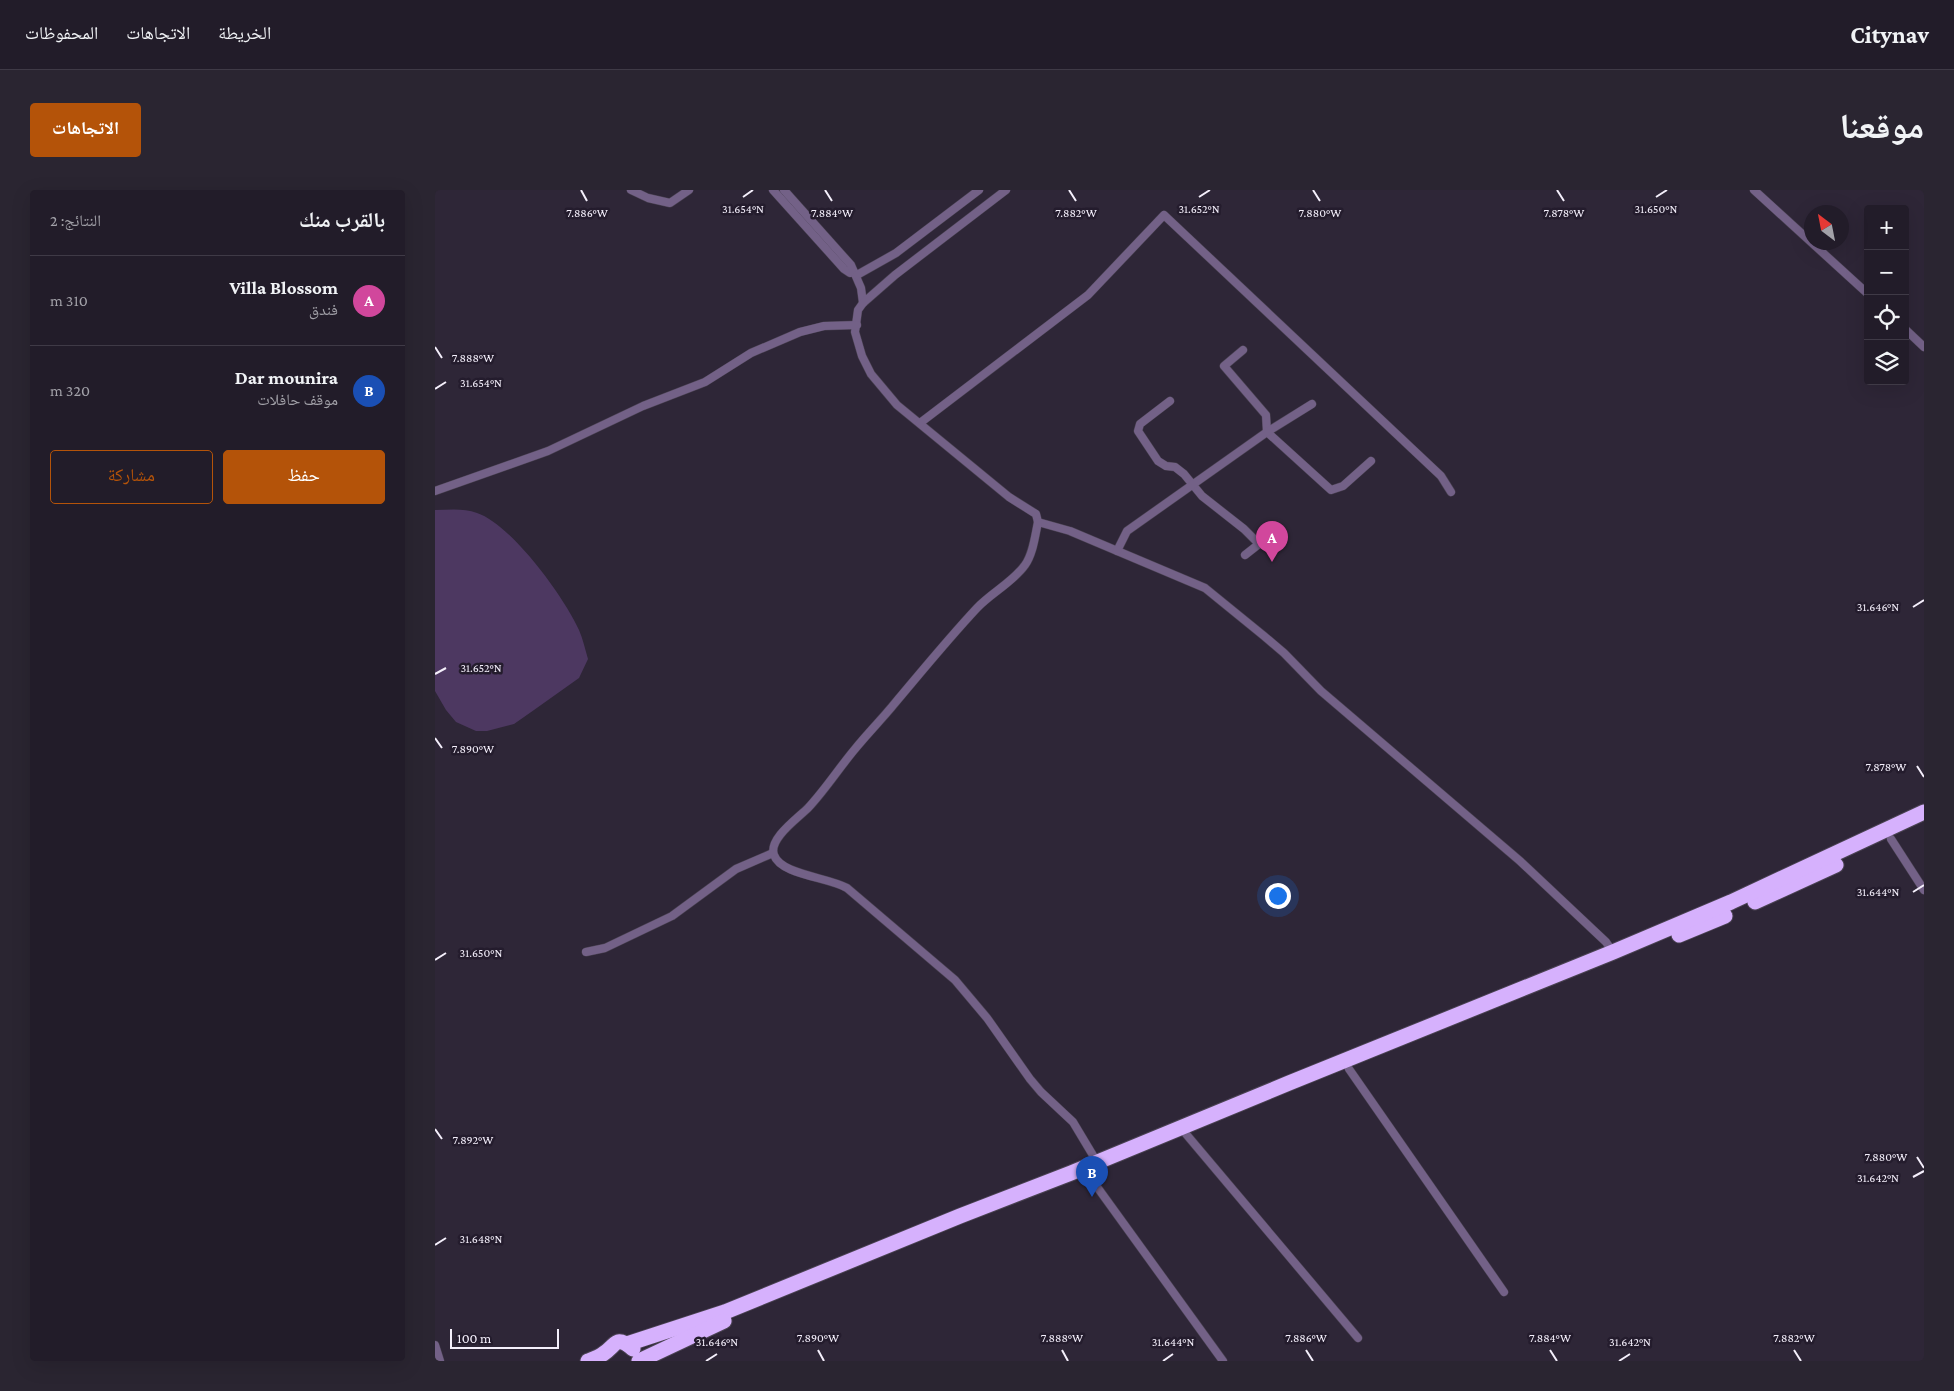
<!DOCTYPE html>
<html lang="ar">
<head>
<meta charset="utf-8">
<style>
	body { margin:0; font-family:"Crimson Pro","Noto Naskh Arabic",serif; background:#2a2531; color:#f1f3f6; direction:rtl }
	.controls { position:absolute; right:15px; top:15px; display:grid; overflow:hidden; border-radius:5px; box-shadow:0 5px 20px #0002 }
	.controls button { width:45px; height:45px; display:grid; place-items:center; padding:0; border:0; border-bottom:1px solid #3f3a46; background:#221c29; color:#f1f3f6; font:25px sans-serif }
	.compass { position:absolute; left:1369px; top:15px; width:45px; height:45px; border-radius:50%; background:#221c29; box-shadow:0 5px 20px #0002; rotate:328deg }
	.scale { position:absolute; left:15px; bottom:12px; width:109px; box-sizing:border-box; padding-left:5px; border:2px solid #f4effb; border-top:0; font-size:14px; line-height:18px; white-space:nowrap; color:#f4effb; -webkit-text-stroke:4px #241c2d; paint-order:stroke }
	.you { position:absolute; left:842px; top:705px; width:18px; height:18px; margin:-12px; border:4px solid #fff; border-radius:50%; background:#1a73e8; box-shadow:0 0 0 8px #1a73e833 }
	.badge { display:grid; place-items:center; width:32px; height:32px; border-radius:50%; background:#b45309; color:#fff; font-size:16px; font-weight:700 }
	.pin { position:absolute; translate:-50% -41px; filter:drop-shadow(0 1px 2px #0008) }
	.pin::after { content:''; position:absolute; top:26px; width:18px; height:15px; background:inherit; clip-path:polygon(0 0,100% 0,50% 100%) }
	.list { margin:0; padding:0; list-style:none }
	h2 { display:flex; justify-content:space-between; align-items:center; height:65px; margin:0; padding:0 20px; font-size:21px }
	h2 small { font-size:16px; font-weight:400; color:#a2a1a8 }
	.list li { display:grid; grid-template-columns:32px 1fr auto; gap:15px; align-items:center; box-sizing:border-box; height:90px; padding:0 20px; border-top:1px solid #3f3a46 }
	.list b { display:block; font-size:19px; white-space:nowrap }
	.list p { margin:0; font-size:16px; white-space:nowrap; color:#a2a1a8 }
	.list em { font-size:16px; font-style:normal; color:#a2a1a8 }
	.actions { display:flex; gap:10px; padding:15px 20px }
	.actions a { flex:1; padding:11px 0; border:1px solid #b45309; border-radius:5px; text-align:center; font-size:18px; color:#b45309 }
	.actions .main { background:#b45309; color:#fff }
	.icon { flex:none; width:28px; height:28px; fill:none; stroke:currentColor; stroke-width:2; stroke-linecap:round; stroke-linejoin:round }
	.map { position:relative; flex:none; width:1489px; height:1171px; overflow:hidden; direction:ltr; border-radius:5px }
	header { display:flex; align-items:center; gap:30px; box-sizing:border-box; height:70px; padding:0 25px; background:#221c29; border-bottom:1px solid #3f3a46 }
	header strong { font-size:24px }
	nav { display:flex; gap:28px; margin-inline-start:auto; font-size:18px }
	.intro { display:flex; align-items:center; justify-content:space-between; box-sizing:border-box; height:120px; padding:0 30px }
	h1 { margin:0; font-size:35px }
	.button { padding:12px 22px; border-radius:5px; background:#b45309; color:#fff; font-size:18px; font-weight:700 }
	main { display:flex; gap:30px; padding:0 30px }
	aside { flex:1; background:#221c29; border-radius:5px; box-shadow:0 5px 20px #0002 }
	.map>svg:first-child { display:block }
	.green { fill:#4d3861 }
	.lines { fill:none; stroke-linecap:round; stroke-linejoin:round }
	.street-casing { stroke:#4a4252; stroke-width:9 }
	.highway-casing { stroke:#4a4252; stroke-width:17 }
	.street { stroke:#736187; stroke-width:8 }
	.highway { stroke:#d6b1fd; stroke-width:15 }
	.ticks { fill:none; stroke:#f4effb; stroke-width:2 }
	.ticks-label { font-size:12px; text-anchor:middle; fill:#f4effb; stroke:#241c2d; stroke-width:5; stroke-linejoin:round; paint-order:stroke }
</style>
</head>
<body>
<header>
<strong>Citynav</strong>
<nav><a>الخريطة</a><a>الاتجاهات</a><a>المحفوظات</a></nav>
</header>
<div class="intro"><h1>موقعنا</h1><a class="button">الاتجاهات</a></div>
<main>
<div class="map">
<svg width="1489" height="1171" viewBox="0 0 1489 1171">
	<rect width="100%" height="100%" fill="#2e2637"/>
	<path class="green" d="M0,320c14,0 29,-2 42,3 34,11 87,84 102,117 4,9 6,19 9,29l-9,19 -45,32 -20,14 -27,7h-11l-20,-9 -10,-12 -11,-19z"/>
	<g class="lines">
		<g class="street-casing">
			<g id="street">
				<polyline points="196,0 213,8 235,13 254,0"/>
				<polyline points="338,0 409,79 415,83 419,82"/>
				<polyline points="349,0 416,75 426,98 428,113"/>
				<polyline points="571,0 460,85 428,113 423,120 420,142 427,166 436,184 462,215 574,307 601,324 603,332 635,341 770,398 829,446 849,463 886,501 1085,671 1171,752 1178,762"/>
				<polyline points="1319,0 1433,104"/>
				<polyline points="422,85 461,63 544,0"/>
				<polyline points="1470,139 1489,157"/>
				<polyline points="808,160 789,176 831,225 832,242 896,300 908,296 936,271"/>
				<polyline points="735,211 705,234 703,241 723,271 731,276 740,277 749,284 767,306 809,339 824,354 810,365"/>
				<polyline points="485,233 653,105 729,25 1006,286 1016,302"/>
				<polyline points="0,301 113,261 208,216 270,192 316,163 365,142 389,136 422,135"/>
				<path d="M603,332c-3,14 -5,32 -13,43 -12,17 -34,28 -48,43 -29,31 -55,63 -82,95 -13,16 -27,30 -40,46 -16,19 -30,41 -47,59 -10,10 -40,31 -34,47 7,20 54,22 73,33l108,92 32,38 43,61 11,13 32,30 24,40"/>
				<polyline points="682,361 692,341 832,242 877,214"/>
				<polyline points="1456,649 1489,700"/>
				<polyline points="151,762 170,758 237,726 301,679 338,663"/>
				<polyline points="914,879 1069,1102"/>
				<polyline points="751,944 923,1148"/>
				<polyline points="652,983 788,1171"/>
				<polyline points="0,1155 5,1171"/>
			</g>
		</g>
		<g class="highway-casing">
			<g id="highway">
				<polyline points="1320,712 1401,675"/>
				<polyline points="1244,745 1290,726"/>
				<polyline points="192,1154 290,1122 525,1026 636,983 854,893 1178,762 1296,712 1489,622"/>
				<path d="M153,1171c5,-2 11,-4 15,-7 13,-8 12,-20 30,-5"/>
				<polyline points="204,1171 289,1131"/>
			</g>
		</g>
		<use href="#street" class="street"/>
		<use href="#highway" class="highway"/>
	</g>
	<path class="ticks" d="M146,0l6,11M390,0l7,11M634,0l7,11M878,0l7,11M1122,0l7,11M308,7l10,-7M764,7l11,-7M1221,7l11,-7M0,157l7,11M0,199l11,-7M1478,417l11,-7M0,484l11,-6M0,548l7,10M1482,576l7,11M1478,702l11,-7M0,770l11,-7M0,939l7,10M1482,967l7,11M1478,987l11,-6M0,1055l11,-7M383,1160l6,11M627,1160l6,11M871,1160l7,11M1115,1160l7,11M1359,1160l7,11M271,1171l11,-7M728,1171l10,-7M1184,1171l11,-7"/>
	<g class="ticks-label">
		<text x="308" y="23">31.654°N</text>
		<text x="764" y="23">31.652°N</text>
		<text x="1221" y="23">31.650°N</text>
		<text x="152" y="27">7.886°W</text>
		<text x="397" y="27">7.884°W</text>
		<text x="641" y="27">7.882°W</text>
		<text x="885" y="27">7.880°W</text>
		<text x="1129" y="27">7.878°W</text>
		<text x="38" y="172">7.888°W</text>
		<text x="46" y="197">31.654°N</text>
		<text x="1443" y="421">31.646°N</text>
		<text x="46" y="482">31.652°N</text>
		<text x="38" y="563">7.890°W</text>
		<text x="1451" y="581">7.878°W</text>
		<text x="1443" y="706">31.644°N</text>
		<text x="46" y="767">31.650°N</text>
		<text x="38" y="954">7.892°W</text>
		<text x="1451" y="971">7.880°W</text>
		<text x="1443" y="992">31.642°N</text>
		<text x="46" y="1053">31.648°N</text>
		<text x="383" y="1152">7.890°W</text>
		<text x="627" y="1152">7.888°W</text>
		<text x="871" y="1152">7.886°W</text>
		<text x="1115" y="1152">7.884°W</text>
		<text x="1359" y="1152">7.882°W</text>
		<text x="282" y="1156">31.646°N</text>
		<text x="738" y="1156">31.644°N</text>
		<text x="1195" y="1156">31.642°N</text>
	</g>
</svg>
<div class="controls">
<button>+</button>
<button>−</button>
<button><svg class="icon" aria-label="locate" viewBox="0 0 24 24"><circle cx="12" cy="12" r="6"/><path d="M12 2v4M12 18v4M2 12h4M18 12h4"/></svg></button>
<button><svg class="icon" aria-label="layers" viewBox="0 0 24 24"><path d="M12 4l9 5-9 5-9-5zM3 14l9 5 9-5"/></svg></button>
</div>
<svg class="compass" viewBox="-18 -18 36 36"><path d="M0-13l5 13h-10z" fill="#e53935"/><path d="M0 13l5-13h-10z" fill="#a2a1a8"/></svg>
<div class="scale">100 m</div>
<div class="you"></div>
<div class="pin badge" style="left:837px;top:372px;background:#d1479c">A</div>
<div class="pin badge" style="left:657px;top:1007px;background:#1a4fb4">B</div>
</div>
<aside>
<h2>بالقرب منك<small>النتائج: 2</small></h2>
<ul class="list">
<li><span class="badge" style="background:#d1479c">A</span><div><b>Villa Blossom</b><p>فندق</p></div><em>310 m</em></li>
<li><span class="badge" style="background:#1a4fb4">B</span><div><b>Dar mounira</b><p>موقف حافلات</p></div><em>320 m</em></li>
</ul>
<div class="actions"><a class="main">حفظ</a><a>مشاركة</a></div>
</aside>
</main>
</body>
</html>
